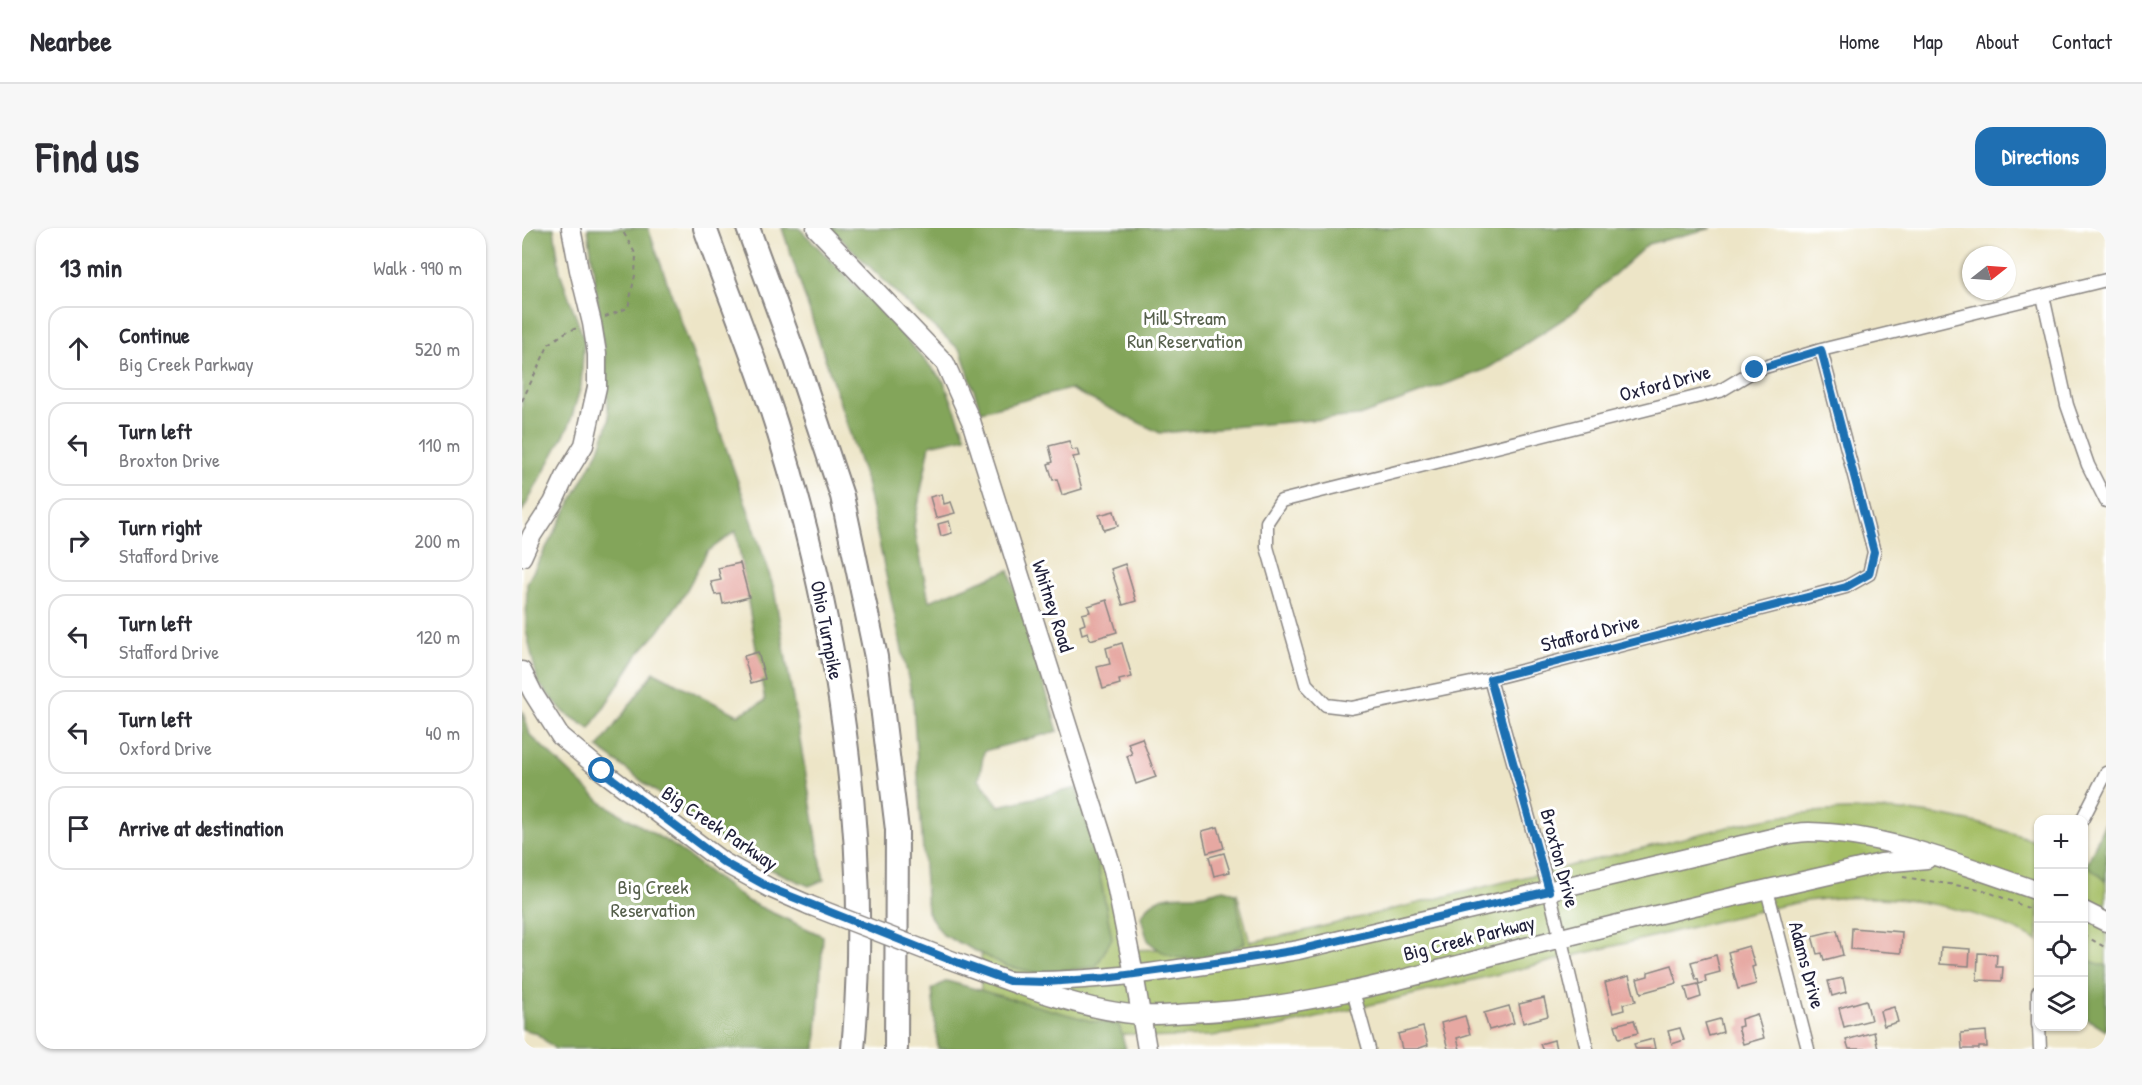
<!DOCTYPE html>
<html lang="en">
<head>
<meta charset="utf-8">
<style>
	body { margin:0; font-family:"Patrick Hand",sans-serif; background:#f7f7f7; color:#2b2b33 }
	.controls { position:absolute; right:18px; bottom:18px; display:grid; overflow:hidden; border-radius:12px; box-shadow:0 2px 4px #0004 }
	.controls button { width:54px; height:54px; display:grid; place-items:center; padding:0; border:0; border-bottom:2px solid #e1e1e2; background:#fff; color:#2b2b33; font:30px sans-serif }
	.compass { position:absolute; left:1440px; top:18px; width:54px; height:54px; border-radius:50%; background:#fff; box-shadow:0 2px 4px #0004; rotate:73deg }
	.stop { position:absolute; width:18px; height:18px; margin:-14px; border:4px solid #1f6fb2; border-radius:50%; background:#fff }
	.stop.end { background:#1f6fb2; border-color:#fff; box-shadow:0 2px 6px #0008 }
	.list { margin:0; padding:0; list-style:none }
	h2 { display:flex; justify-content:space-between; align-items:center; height:78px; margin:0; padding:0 24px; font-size:26px }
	h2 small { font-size:20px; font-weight:400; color:#7c7c81 }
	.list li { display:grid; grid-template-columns:39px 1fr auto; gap:18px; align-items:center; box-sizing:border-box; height:84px; margin:0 12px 12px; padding:0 12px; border:2px solid #e1e1e2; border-radius:18px }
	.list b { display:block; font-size:22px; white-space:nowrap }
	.list p { margin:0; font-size:20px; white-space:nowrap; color:#7c7c81 }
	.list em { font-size:20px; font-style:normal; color:#7c7c81 }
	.icon { flex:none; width:33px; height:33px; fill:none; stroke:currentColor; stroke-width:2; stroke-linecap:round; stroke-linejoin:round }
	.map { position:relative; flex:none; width:1584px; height:821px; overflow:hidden; border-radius:18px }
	header { display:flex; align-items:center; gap:36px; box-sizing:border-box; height:84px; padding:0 30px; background:#fff; border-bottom:2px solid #e1e1e2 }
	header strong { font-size:28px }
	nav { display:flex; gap:33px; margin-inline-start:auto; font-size:21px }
	.intro { display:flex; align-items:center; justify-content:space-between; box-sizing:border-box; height:144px; padding:0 36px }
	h1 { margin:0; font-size:42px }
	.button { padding:15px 27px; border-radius:18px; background:#1f6fb2; color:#fff; font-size:21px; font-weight:700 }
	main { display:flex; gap:36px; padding:0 36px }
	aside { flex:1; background:#fff; border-radius:18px; box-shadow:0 2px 4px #0004 }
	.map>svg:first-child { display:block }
	.green { fill:#a4be65; stroke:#637050; stroke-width:1.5 }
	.forest { fill:#83a55a; stroke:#52644a; stroke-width:1.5 }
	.building { fill:#e6a8a2 }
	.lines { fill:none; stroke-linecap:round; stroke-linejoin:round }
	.street-casing { stroke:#888481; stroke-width:15 }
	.secondary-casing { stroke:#888481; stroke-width:21 }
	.highway-casing { stroke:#888481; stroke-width:26 }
	.path { stroke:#888481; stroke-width:2; stroke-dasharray:4.5 4.5; stroke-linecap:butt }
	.street { stroke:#fff; stroke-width:12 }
	.secondary { stroke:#fff; stroke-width:18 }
	.highway { stroke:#fff; stroke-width:22 }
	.secondary-bridge-casing { stroke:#888481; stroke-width:21; stroke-linecap:butt }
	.secondary-bridge { stroke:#fff; stroke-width:18 }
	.route { stroke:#1f6fb2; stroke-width:8 }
	.labels { text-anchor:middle; stroke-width:6; stroke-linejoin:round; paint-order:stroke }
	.park-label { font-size:20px; fill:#56604c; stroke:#fff }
	.street-label { font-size:20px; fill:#22223b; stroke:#fff }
</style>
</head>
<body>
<header>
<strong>Nearbee</strong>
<nav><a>Home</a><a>Map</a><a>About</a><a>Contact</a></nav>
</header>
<div class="intro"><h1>Find us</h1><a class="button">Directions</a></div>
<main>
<aside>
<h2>13 min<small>Walk · 990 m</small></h2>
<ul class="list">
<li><svg class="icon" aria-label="ahead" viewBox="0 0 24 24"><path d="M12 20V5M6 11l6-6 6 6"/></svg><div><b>Continue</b><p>Big Creek Parkway</p></div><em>520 m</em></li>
<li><svg class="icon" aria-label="left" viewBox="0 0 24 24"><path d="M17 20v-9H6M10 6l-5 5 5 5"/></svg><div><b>Turn left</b><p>Broxton Drive</p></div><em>110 m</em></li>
<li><svg class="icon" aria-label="right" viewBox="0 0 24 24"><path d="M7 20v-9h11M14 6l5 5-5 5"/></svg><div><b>Turn right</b><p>Stafford Drive</p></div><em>200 m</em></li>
<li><svg class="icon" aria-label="left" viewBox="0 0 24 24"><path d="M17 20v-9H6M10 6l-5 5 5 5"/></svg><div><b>Turn left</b><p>Stafford Drive</p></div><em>120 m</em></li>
<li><svg class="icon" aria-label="left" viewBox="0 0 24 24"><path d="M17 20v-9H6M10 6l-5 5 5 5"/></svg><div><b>Turn left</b><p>Oxford Drive</p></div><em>40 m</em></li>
<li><svg class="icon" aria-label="arrive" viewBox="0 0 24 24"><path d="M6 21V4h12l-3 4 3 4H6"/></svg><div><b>Arrive at destination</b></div></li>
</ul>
</aside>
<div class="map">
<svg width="1584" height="821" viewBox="0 0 1584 821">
	<rect width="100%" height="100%" fill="#fff"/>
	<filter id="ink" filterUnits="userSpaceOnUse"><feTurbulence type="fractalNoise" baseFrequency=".0167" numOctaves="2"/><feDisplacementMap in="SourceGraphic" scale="12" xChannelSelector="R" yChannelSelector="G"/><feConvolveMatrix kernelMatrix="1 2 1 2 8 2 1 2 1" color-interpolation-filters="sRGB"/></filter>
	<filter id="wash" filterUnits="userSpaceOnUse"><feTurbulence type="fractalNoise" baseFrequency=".008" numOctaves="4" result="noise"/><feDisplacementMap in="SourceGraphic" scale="24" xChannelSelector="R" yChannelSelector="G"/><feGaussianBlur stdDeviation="1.35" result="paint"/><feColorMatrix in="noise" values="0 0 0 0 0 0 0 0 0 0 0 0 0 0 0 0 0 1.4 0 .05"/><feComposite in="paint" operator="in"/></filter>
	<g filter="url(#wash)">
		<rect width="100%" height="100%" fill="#ede5c7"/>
		<g class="green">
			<path d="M567,569l38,153 44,-1 -26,-34 92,-22 13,49 46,-9 453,-111c82,-17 165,-18 246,6 15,5 30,8 43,15v98c-65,-35 -139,-48 -213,-42 -18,1 -37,6 -54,9l-496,120 -64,8 -72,2 -1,-4 -77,2 -81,-9 2,-107 16,-104z"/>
			<polygon points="1584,592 1584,795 1562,782 1562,635 1565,637"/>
		</g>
		<g class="forest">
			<polygon points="0,0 32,0 38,44 62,111 59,158 47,198 0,284"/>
			<polygon points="66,0 126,0 231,296 252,361 302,652 287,658 222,630 76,520 132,444 216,487 243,473 214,303 185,324 162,367 137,403 117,425 68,501 43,485 16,455 4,402 5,355 77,222 87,193 83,131"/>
			<polygon points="260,0 277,0 370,95 422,154 444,209 408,217 392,298 407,373 487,342 536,503 462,523 457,551 477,578 555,560 575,633 590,710 574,739 517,745 484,738 421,707 405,684 391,473 344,254"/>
			<polygon points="308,0 1190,0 1126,16 1049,86 965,141 837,188 638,205 548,161 459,183 439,123 389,79"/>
			<polygon points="0,482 8,507 80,575 151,617 225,673 301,708 294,821 33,821 14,805 0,801"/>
			<polygon points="1584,592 1584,653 1565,637"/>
			<path d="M702,661l11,4 10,50c-25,12 -63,25 -87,6 -4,-3 -8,-5 -10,-9 -3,-7 -5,-16 -7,-24 16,-24 29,-20 55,-21 9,0 19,-4 28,-6z"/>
			<polygon points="1562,731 1584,738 1584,803 1562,789"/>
			<polygon points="425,753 569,793 597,797 604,821 416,821 410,761"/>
		</g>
		<g id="blocks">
			<g class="building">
				<polygon points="547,213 550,222 555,221 557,228 551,229 560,261 540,267 535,251 531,252 526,236 531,234 527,218"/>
				<polygon points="420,266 422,276 429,274 433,285 414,290 408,269"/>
				<polygon points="592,283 596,298 582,302 577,287"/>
				<polygon points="427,293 430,305 419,308 416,296"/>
				<polygon points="218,335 227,369 201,376 199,366 193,367 189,354 199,352 196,340"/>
				<polygon points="603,336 614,373 601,377 589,341"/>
				<polygon points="585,372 595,404 568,412 566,404 560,406 558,398 563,396 560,386 568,384 566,378"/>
				<polygon points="600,415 610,449 597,452 598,456 581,461 575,439 588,436 584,420"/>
				<polygon points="236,424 243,451 229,455 222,428"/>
				<polygon points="620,510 634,549 614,556 605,528 610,526 606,515"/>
				<polygon points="696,599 702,620 685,625 680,603"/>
				<polygon points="702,625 708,644 692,648 687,629"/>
				<polygon points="1330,700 1380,704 1379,725 1329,721"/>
				<polygon points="1315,702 1321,727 1302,732 1300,725 1295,726 1290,708"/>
				<polygon points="1227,718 1233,738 1230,739 1234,756 1216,761 1206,724"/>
				<polygon points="1419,719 1448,721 1447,738 1418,736"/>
				<polygon points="1456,725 1475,726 1474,739 1481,739 1480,753 1455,752"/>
				<polygon points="1194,727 1198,744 1183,748 1184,754 1177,756 1176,751 1174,752 1169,734"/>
				<polygon points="1150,737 1155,755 1119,765 1115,751 1126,748 1126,744"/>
				<polygon points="1107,748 1114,773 1101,776 1102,782 1091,785 1083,755"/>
				<polygon points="1321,750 1324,764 1310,768 1306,753"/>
				<polygon points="1176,756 1179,769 1167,773 1163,759"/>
				<polygon points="1022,770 1026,788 1001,795 997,776"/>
				<polygon points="1344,772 1349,792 1322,799 1317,780"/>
				<polygon points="987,778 992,795 967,802 962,785"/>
				<polygon points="1372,779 1376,794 1362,798 1358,783"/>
				<polygon points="1235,786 1242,810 1221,816 1216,799 1220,798 1219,791"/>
				<polygon points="943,788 948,806 935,810 938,821 926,821 919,795"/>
				<polygon points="1198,791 1201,804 1187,808 1183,795"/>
				<polygon points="1112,792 1116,805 1097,810 1093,797"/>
				<polygon points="901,799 906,817 895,821 880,821 876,806"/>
				<polygon points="1158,800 1162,812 1150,816 1146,803"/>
				<polygon points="1464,803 1465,819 1457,819 1457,821 1440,821 1439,805"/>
				<polygon points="1352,804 1356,821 1327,821 1324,812"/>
				<polygon points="1131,811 1133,821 1114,821 1112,816"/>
				<polygon points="1032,812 1034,821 1020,821 1018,816"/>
			</g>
		</g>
	</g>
	<g filter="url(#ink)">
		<use href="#blocks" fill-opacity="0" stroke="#888481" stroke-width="1.5"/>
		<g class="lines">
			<g class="street-casing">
				<g id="street">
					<polyline points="1521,68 1545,177 1566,237 1584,273"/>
					<polyline points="1299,122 1352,324 1347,346 1324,359 968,451 829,480 804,477 784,456 745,319 745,294 759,273 1198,163 1233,142 1299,122 1584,52"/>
					<polyline points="968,451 1027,662 1065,821"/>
					<polyline points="1560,592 1584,545"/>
					<polyline points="1245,662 1286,821"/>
					<polyline points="831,763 847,821"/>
					<polyline points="1516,764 1516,797"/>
					<polyline points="1517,798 1518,821"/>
				</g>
			</g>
			<g class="secondary-casing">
				<g id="secondary">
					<polyline points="294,0 423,135 449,193 591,642 612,746 625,821"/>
					<polyline points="0,329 10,307 31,275 45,245 62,217 75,159 75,126 70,95 57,42 49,0"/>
					<polyline points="0,443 11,465 38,508 80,543 201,634 248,660 287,677"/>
					<polyline points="1562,683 1584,694"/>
					<path d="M426,731c58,21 133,52 194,56 16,1 32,-1 48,-2 118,-4 231,-39 344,-68 115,-30 232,-55 347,-82l46,-4"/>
					<path d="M487,753c97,2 194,-15 289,-31l448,-106c20,-4 43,-12 63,-12 75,1 159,35 229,59"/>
				</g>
			</g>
			<g class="highway-casing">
				<g id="highway">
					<path d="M183,0c23,65 50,130 71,196 62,199 96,417 77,625"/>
					<polyline points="226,0 274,131 320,268 354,429 375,602 374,821"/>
				</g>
			</g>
			<g class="path">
				<polyline points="83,89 106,80 113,47 114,27 99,0"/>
				<polyline points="0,173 27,116 44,104 55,100"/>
				<polyline points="1381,649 1459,661 1516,684"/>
				<polyline points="1562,707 1584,720"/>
			</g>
			<use href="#street" class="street"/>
			<use href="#secondary" class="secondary"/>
			<use href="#highway" class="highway"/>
			<g class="secondary-bridge-casing">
				<polyline id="secondary-bridge" points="287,677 426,731"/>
			</g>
			<use href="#secondary-bridge" class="secondary-bridge"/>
		</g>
	</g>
	<g class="lines" filter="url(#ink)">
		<polyline class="route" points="80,543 201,634 248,660 426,731 487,753 525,754 583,750 708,733 776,722 1027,663 968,451 1324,359 1347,346 1352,324 1299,122 1233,142"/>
	</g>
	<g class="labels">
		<g class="park-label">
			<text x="663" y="97">Mill Stream<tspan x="663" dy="23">Run Reservation</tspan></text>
			<text x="131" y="666">Big Creek<tspan x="131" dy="23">Reservation</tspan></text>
		</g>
		<g class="street-label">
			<text transform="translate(1143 155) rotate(-15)" y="7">Oxford Drive</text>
			<text transform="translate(531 378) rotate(72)" y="7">Whitney Road</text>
			<text transform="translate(305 402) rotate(79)" y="7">Ohio Turnpike</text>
			<text transform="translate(1068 405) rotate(-14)" y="7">Stafford Drive</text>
			<text transform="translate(198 600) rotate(34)" y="7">Big Creek Parkway</text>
			<text transform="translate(1038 630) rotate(75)" y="7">Broxton Drive</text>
			<text transform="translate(947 710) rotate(-14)" y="7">Big Creek Parkway</text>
			<text transform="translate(1285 737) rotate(75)" y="7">Adams Drive</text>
		</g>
	</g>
</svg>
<div class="controls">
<button>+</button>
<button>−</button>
<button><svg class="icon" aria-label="locate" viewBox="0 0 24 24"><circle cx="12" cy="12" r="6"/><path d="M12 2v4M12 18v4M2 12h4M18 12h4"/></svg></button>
<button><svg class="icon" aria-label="layers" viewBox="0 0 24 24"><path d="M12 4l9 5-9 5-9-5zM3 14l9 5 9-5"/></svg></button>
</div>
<svg class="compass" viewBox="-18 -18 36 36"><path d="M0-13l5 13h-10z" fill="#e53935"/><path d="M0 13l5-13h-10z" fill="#7c7c81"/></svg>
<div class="stop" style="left:80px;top:543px"></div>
<div class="stop end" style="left:1233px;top:142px"></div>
</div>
</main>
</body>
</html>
